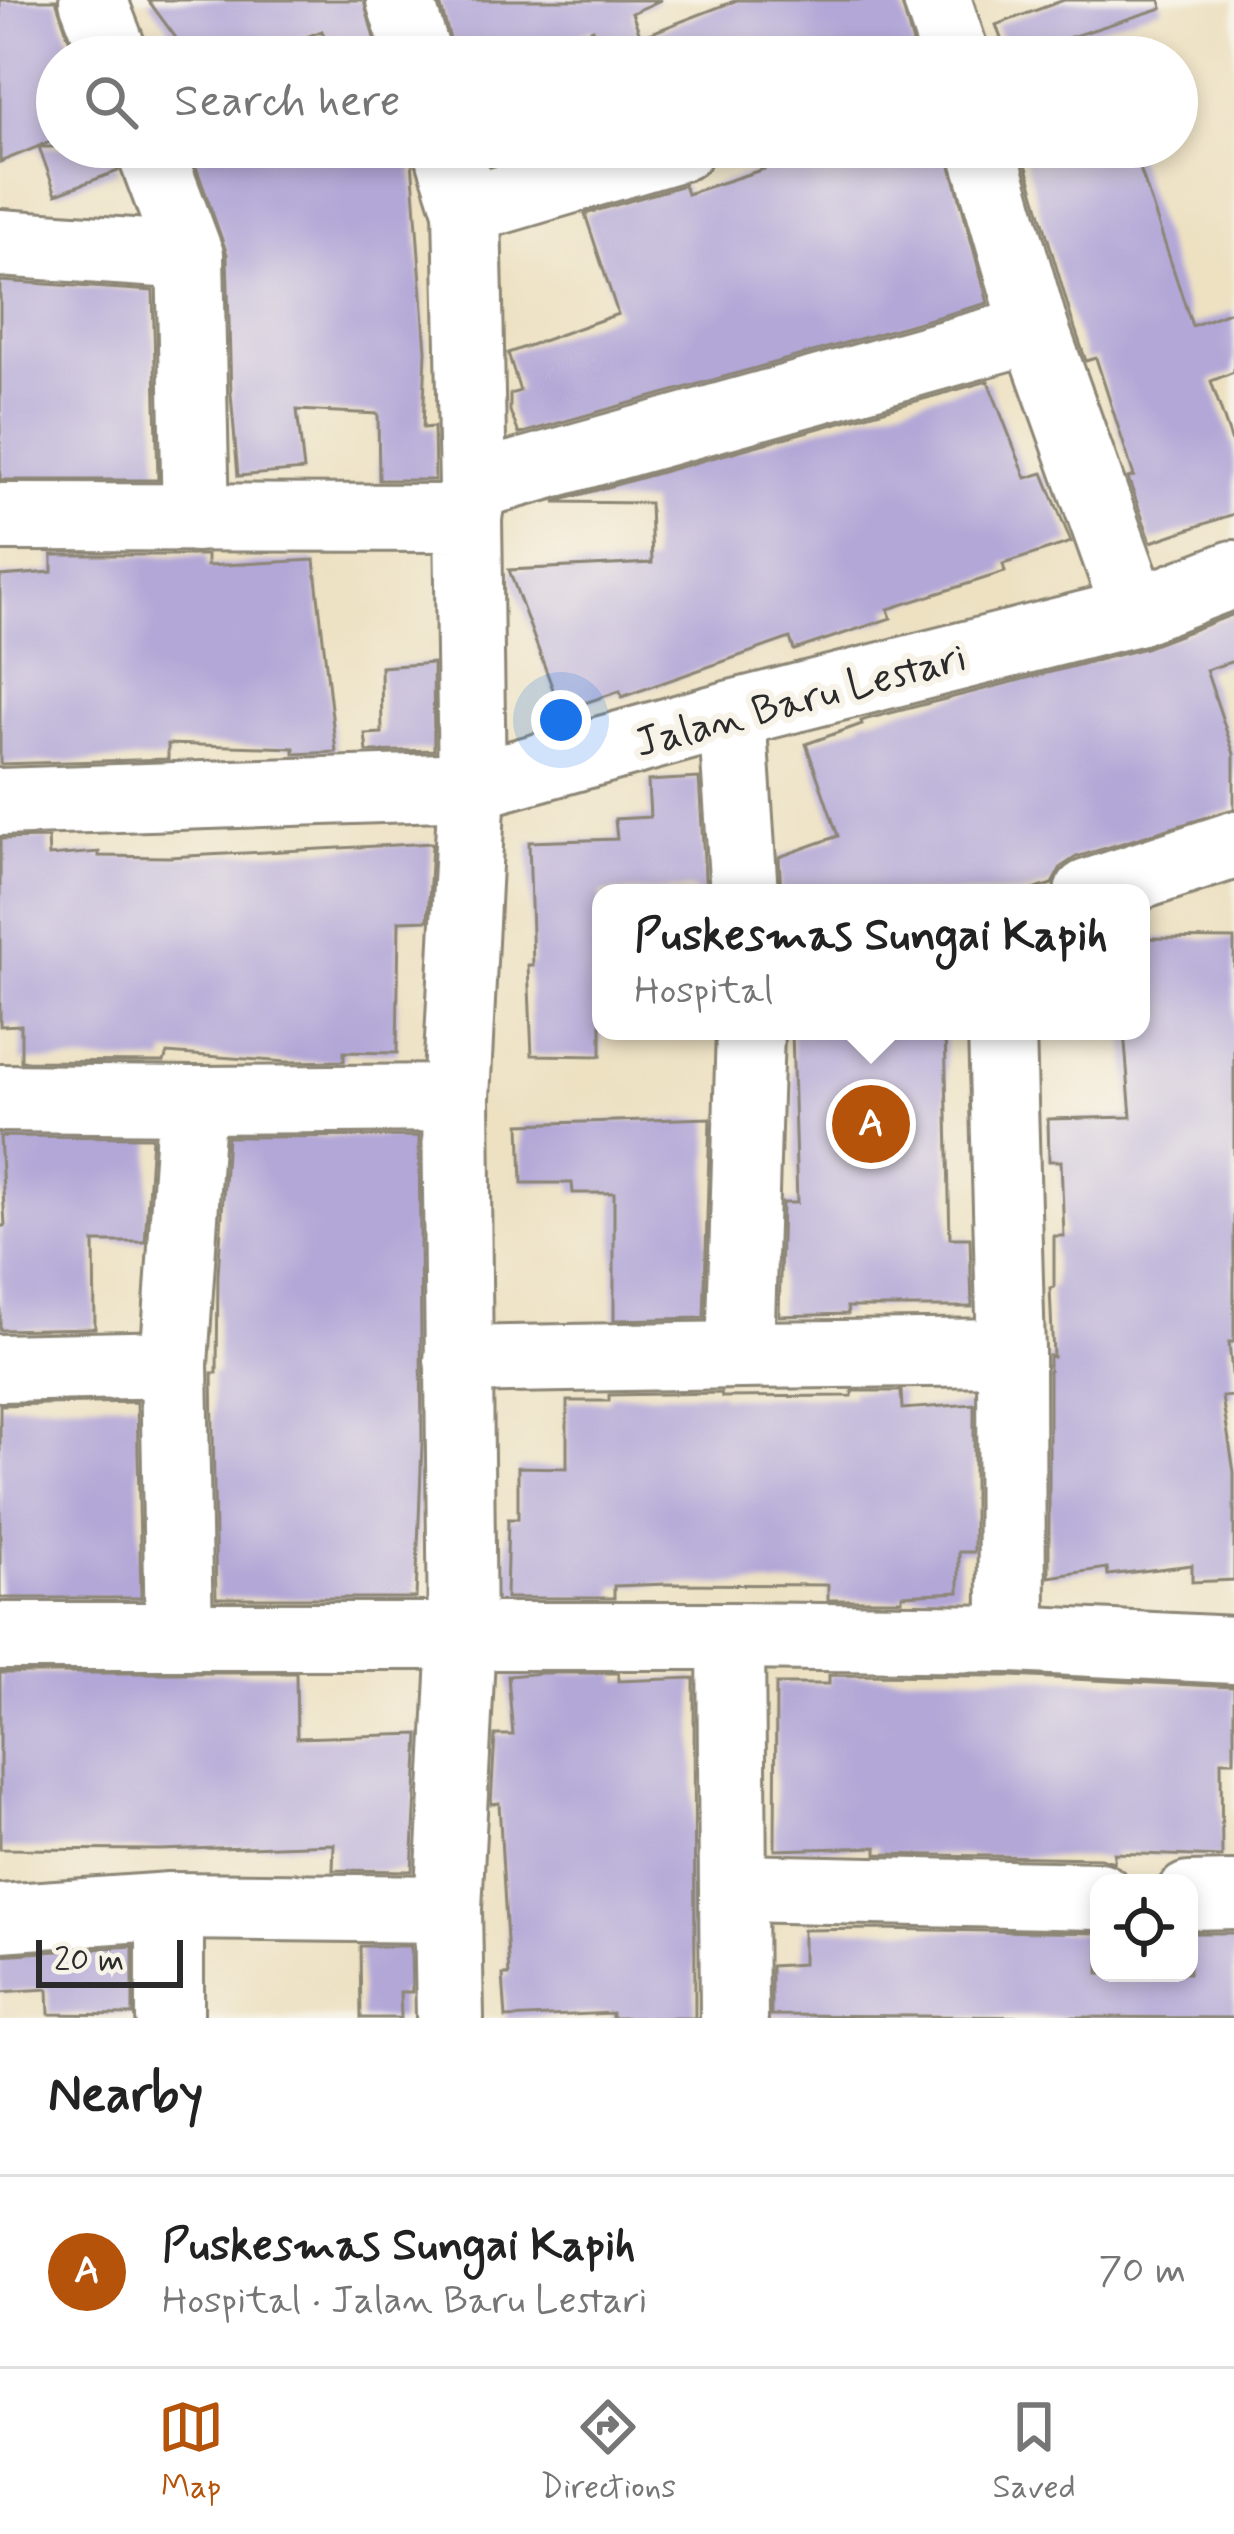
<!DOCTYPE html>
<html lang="en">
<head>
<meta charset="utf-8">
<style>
	body { margin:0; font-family:Mynerve,sans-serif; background:#f6f6f6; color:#222 }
	.controls { position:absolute; right:36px; bottom:36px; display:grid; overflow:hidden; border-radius:24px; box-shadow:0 6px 18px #0003 }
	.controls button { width:108px; height:108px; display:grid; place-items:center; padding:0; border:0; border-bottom:3px solid #e0e0e0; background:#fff; color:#222; font:60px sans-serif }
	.scale { position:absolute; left:36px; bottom:30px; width:147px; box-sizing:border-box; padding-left:12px; border:6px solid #2b2b2b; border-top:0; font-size:33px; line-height:42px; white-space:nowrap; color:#2b2b2b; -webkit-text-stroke:9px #f7f3e8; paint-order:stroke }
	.you { position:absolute; left:561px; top:720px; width:42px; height:42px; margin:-30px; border:9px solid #fff; border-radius:50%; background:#1a73e8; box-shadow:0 0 0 18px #1a73e833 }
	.badge { display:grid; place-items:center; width:78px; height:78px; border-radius:50%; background:#b45309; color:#fff; font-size:39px; font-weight:700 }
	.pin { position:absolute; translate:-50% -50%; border:6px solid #fff; box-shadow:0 3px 12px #0006 }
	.popup { position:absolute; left:592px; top:884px; width:558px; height:156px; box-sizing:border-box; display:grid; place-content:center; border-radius:24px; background:#fff; filter:drop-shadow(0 3px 9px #0005); font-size:39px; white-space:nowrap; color:#767676 }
	.popup b { font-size:45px; color:#222 }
	.popup::after { content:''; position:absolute; left:50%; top:100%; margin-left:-24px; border:24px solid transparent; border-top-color:#fff }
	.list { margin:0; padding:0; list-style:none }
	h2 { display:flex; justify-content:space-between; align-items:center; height:156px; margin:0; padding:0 48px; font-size:51px }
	h2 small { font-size:39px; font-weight:400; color:#767676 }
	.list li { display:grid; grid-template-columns:78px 1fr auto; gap:36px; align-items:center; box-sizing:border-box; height:192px; padding:0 48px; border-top:3px solid #e0e0e0 }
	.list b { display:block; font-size:45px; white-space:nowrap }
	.list p { margin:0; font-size:39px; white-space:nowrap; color:#767676 }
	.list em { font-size:39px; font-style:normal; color:#767676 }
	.icon { flex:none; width:66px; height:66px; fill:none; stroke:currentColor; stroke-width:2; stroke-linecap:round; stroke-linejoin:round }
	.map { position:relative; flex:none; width:1234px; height:2018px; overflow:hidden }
	.search { position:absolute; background:#fff; box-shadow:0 6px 18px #0003; left:36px; right:36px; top:36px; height:132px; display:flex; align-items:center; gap:30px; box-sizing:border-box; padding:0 42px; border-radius:66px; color:#767676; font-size:45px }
	.sheet { height:348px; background:#fff }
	nav { display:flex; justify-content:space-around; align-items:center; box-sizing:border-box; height:168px; border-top:3px solid #e0e0e0; background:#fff; font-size:33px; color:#767676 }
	nav a { display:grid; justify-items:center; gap:6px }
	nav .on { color:#b45309 }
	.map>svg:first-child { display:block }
	.building { fill:#b3a7d7 }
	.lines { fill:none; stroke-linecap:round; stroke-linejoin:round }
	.minor-casing { stroke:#8c8676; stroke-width:72 }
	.minor { stroke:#fff; stroke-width:66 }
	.labels { text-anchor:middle; stroke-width:12; stroke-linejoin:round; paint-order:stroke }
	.street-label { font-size:42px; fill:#2b2b2b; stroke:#f7f3e8 }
</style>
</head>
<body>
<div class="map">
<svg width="1234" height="2018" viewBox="0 0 1234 2018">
	<rect width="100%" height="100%" fill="#f7f3e8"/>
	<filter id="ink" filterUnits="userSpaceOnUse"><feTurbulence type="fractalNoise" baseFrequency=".00833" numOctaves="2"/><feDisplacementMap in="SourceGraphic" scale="24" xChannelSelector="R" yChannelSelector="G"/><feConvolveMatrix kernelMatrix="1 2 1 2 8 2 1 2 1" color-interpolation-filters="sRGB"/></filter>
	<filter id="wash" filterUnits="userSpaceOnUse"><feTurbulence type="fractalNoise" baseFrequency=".004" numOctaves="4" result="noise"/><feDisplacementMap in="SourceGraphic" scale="48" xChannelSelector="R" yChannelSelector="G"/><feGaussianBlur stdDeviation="2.7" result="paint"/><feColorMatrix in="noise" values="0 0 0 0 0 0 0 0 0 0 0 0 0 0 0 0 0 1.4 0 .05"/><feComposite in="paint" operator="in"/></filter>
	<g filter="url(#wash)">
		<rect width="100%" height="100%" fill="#ede1c2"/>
		<g id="blocks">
			<g class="building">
				<polygon points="0,0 56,0 75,57 57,57 57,139 0,162"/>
				<polygon points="148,0 364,0 379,57 332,57 322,31 254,57 190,57"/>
				<polygon points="439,0 661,0 632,13 641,37 737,0 901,0 915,51 898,57 598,57 601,53 593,29 534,53 531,45 499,57 455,57"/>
				<polygon points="1064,0 1160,0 1162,8 1008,57 996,25"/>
				<polygon points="39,147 112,147 118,171 56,194"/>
				<polygon points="189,147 411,147 426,351 423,428 434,427 435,480 379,480 378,414 297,410 304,470 238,476 231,394 227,254"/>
				<polygon points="802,147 946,147 988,303 519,434 510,411 510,394 520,391 508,353 618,314 585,214 684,185 687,194 764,169 761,162"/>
				<polygon points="1021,147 1133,147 1192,326 1234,310 1234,372 1211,381 1234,448 1234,514 1151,542 1128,478 1134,476 1096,358 1086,361 1071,317"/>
				<polygon points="0,281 153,291 158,480 0,480"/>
				<polygon points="988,381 1026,478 1043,473 1071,542 1003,564 1005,572 888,609 891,618 794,650 790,638 622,697 620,691 561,711 509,570 652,563 650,503 554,502"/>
				<polygon points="52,555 207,555 207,566 314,560 336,752 294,754 294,748 168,744 168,759 0,764 0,576 52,572"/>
				<polygon points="1234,614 1234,661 1206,670 1234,754 1234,809 1076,857 1061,867 1052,884 1023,893 781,893 779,857 838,836 806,744 862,724 861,721 867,719 1145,648"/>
				<polygon points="433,663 434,750 367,752 365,734 382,733 381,667"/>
				<polygon points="699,778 706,893 695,893 694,889 601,893 601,1056 532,1055 528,965 533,965 529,842 617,839 615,819 650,817 648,781"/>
				<polygon points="48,838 49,856 99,852 99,856 168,857 432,843 428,920 399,921 397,1053 344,1052 344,1061 286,1062 167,1053 164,1062 21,1061 21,1025 0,1026 0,839"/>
				<polygon points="1141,938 1234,939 1234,1342 1229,1342 1234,1396 1222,1397 1234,1472 1234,1580 1192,1582 1192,1565 1108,1575 1107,1568 1049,1577 1049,1356 1053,1357 1050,1288 1054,1287 1054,1236 1064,1236 1061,1161 1049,1161 1048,1119 1131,1117 1124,1031 1141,1031"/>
				<polygon points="792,1031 945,1031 950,1238 970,1238 972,1307 847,1307 848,1314 779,1316 782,1203 797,1203"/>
				<polygon points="710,1118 704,1318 614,1320 614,1193 573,1193 572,1183 522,1183 520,1124"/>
				<polygon points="0,1136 152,1137 145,1242 94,1242 95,1328 0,1330 0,1226 5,1226"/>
				<polygon points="419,1136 422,1443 416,1598 216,1598 212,1373 217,1373 218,1275 227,1137"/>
				<polygon points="852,1391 901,1391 902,1409 974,1404 974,1552 959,1552 959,1592 902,1595 902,1600 828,1600 828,1585 668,1584 614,1586 614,1598 506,1598 508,1519 518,1519 518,1467 567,1468 567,1401 609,1401 609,1395 721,1393 722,1397 852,1396"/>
				<polygon points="137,1402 141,1598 0,1598 0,1405"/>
				<polygon points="0,1673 296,1673 297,1738 419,1734 412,1871 333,1870 334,1844 160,1850 0,1849"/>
				<polygon points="541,1673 618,1673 618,1681 694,1678 695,2018 612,2018 612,2013 506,2018 503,1975 509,1975 499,1803 491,1804 495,1735 513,1735 508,1676"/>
				<polygon points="829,1675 1011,1676 1234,1687 1234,1761 1221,1761 1222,1857 1114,1853 1114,1862 1100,1858 877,1854 877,1847 775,1850 776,1684 829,1684"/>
				<polygon points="876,1929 1099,1933 1099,1973 1189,1973 1189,1933 1234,1933 1234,2018 771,2015 771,1966 803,1964 803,1930"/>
				<polygon points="133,1946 133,2015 49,2014 48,1989 0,1992 0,1955"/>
				<polygon points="360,1946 411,1946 412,1992 400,1992 401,2018 361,2018"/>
			</g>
		</g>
	</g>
	<g filter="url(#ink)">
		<use href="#blocks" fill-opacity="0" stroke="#8c8676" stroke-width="3"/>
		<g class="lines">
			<g class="minor-casing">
				<g id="minor">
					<polyline points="93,0 115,57"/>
					<polyline points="400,0 418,57"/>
					<polyline points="937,0 956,57"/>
					<polyline points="149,147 190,256"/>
					<polyline points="447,147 467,210 473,486 468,518"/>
					<polyline points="982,147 1035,329 1136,612"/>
					<polyline points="467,210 681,147"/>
					<polyline points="0,243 190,256 196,518"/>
					<polyline points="473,486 1035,329"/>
					<polyline points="0,517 468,518 472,786 456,1098 462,1638 448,1909 450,2018"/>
					<polyline points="732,714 744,893"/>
					<polyline points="0,802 472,786 732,714 1136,612 1234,574"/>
					<polyline points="1088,893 1234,845"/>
					<polyline points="750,1031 740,1355 1011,1352 1002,1031"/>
					<polyline points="0,1098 192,1100 174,1364 179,1636"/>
					<polyline points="192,1100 456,1098"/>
					<polyline points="1011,1352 1012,1639"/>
					<polyline points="458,1360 740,1355"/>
					<polyline points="0,1368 174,1364"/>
					<polyline points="0,1636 731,1636 1012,1639 1234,1650"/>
					<polyline points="731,1636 734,2018"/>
					<polyline points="735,1888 1099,1896"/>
					<polyline points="1189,1896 1234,1895"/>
					<polyline points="170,1906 170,2018"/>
					<polyline points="0,1918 170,1906 448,1909"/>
				</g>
			</g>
			<use href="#minor" class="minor"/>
		</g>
	</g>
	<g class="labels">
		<g class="street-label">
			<text transform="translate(800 698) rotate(-15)" y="15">Jalan Baru Lestari</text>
		</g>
	</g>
</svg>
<div class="controls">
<button><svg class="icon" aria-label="locate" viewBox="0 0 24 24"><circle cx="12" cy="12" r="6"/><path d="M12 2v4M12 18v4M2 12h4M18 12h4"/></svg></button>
</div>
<div class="scale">20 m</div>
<div class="you"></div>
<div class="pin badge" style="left:871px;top:1124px">A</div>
<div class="popup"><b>Puskesmas Sungai Kapih</b>Hospital</div>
<div class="search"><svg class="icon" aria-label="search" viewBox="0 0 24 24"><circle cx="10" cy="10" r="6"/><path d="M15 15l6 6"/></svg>Search here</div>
</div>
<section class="sheet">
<h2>Nearby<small></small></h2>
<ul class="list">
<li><span class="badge">A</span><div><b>Puskesmas Sungai Kapih</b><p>Hospital · Jalan Baru Lestari</p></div><em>70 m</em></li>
</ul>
</section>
<nav>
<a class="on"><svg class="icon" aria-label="map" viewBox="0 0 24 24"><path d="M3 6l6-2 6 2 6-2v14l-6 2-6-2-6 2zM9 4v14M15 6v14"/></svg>Map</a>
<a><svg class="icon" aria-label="directions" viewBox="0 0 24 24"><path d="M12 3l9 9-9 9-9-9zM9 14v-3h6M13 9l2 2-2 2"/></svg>Directions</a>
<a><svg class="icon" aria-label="saved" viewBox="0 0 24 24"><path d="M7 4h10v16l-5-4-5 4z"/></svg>Saved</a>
</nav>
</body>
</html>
